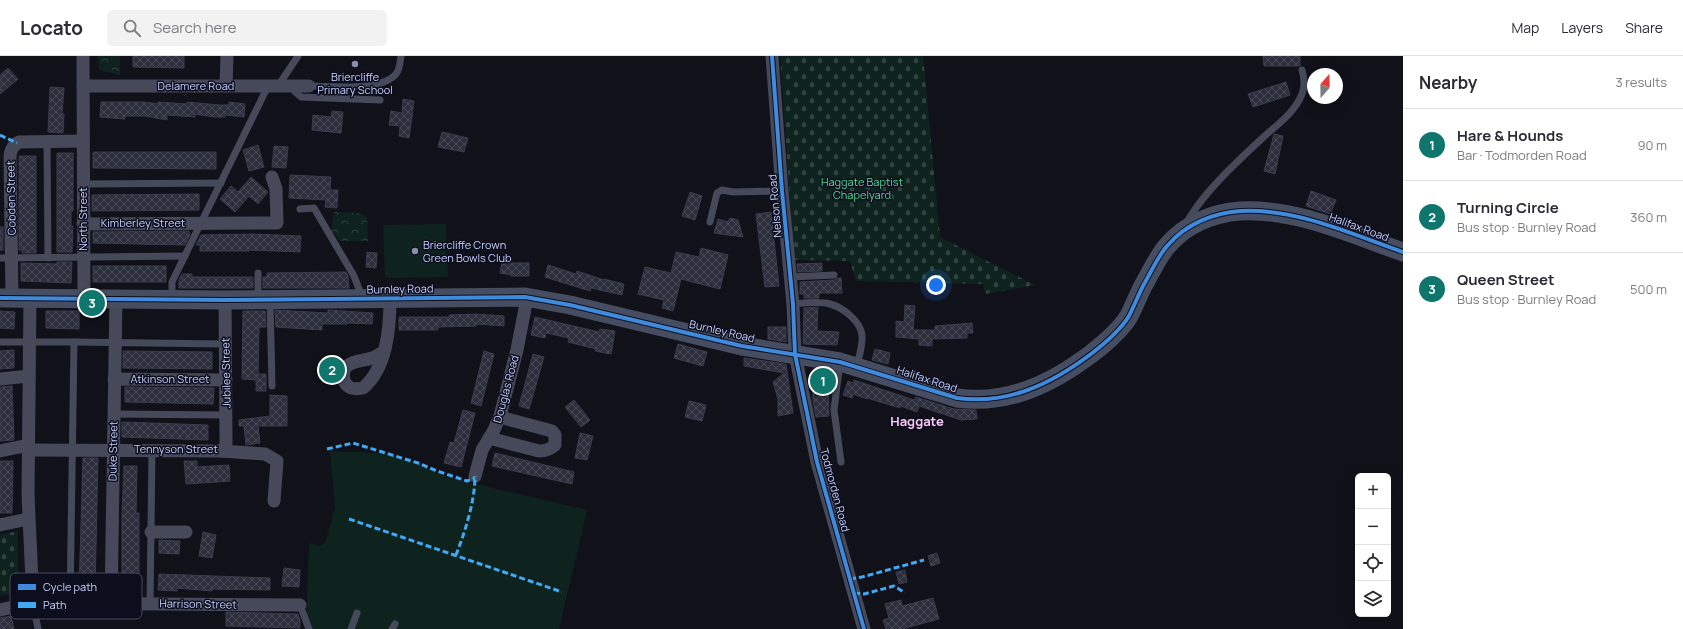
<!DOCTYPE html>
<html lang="en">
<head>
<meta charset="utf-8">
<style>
	body { margin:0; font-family:Manrope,sans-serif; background:#f2f2f3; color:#2b2b33 }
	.controls { position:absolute; right:12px; bottom:12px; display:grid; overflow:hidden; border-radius:6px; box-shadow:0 4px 16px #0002 }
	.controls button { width:36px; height:36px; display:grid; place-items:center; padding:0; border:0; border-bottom:1px solid #e1e1e2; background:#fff; color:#2b2b33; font:20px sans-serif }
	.compass { position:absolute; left:1307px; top:12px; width:36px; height:36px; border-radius:50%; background:#fff; box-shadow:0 4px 16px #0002; rotate:20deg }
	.you { position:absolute; left:936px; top:229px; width:14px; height:14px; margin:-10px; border:3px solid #fff; border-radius:50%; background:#1a73e8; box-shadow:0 0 0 6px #1a73e833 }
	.badge { display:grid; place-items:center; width:26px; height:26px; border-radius:50%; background:#0f766e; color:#fff; font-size:13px; font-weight:700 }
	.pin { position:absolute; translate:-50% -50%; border:2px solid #fff; box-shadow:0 1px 4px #0006 }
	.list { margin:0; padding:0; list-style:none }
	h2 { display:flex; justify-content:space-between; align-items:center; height:52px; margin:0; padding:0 16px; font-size:17px }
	h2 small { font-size:13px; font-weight:400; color:#7c7c81 }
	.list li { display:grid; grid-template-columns:26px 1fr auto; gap:12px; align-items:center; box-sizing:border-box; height:72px; padding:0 16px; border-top:1px solid #e1e1e2 }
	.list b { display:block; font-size:15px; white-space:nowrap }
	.list p { margin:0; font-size:13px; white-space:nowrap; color:#7c7c81 }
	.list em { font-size:13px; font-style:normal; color:#7c7c81 }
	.icon { flex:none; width:22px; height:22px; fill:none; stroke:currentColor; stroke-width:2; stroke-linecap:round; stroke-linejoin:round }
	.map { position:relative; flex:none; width:1403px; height:573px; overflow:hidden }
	header { display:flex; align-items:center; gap:24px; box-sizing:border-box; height:56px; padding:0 20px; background:#fff; border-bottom:1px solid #e1e1e2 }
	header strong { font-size:19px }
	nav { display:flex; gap:22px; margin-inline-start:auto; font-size:14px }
	.search { width:280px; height:36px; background:#f2f2f3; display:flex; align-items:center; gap:10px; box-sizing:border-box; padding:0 14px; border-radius:6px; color:#7c7c81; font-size:15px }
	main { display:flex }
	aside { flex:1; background:#fff }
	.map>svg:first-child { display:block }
	.green { fill:#0f231e }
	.cemetery { fill:url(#cemetery-stones) }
	.park { fill:url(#park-crowns) }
	.building { fill:url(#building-cross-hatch); stroke:#3a3c4e }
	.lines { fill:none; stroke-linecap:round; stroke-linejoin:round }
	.lane { stroke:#45495a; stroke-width:7 }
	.street { stroke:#45495a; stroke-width:13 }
	.secondary { stroke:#474d60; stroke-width:19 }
	.quiet { stroke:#3fa9f5; stroke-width:3; stroke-dasharray:6 3; stroke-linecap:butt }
	.cycleway-casing { stroke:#0c0e1d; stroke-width:6 }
	.cycleway { stroke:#408adc; stroke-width:4 }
	.poi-dot { fill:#888eae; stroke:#0c0e1d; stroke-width:1.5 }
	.labels { text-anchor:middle; stroke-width:3; stroke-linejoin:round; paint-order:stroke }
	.poi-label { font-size:11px; fill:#c8d1fe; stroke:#0c0e1d }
	.street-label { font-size:11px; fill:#c8d1fe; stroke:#0c0e1d }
	.park-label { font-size:11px; fill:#57db95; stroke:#0c0e1d }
	.quarter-label { font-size:13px; font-weight:bold; fill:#fecafa; stroke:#0c0e1d }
	.key { fill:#0c0e1d; stroke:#444860; stroke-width:1 }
	.key-label { font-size:11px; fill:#c8d1fe }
</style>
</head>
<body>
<header>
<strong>Locato</strong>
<div class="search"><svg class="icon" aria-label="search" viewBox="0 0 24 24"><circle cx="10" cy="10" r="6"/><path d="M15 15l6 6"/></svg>Search here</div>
<nav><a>Map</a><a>Layers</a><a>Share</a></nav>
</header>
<main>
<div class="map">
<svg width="1403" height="573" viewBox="0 0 1403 573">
	<defs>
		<pattern id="cemetery-stones" width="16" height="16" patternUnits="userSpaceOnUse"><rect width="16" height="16" fill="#0f231e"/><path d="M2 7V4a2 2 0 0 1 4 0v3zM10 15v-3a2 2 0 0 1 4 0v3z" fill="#304240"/></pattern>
		<pattern id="park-crowns" width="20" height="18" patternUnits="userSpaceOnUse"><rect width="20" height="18" fill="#0f231e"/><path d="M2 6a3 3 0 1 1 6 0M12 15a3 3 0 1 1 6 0" fill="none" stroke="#304240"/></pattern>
		<pattern id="building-cross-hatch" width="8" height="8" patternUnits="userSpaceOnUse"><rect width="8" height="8" fill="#2c2e3c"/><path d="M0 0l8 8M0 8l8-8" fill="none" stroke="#494b59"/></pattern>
	</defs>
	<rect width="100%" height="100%" fill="#101119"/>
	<g class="green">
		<polygon points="446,168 448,221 385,222 383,169"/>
		<polygon points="330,395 381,397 418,407 436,416 467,426 587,454 559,573 306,573 309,487 319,490 325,487 335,452"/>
	</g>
	<g class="cemetery">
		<polygon points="780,0 923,0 940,181 1035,229 985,238 983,228 856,225 850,205 794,204"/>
		<polygon points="18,475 18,536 0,540 0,479"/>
	</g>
	<g class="park">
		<polygon points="98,0 120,0 120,19 99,14"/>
		<polygon points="334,156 360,157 367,161 368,185 340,185 331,174"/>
	</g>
	<g class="building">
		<polygon points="133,0 184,0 184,12 133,11"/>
		<polygon points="1263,0 1300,0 1300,10 1264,10"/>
		<polygon points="8,12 18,23 0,38 0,19"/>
		<polygon points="1286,26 1290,39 1253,51 1248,38"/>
		<polygon points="50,31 64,32 62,58 64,58 63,77 48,76"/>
		<polygon points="403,43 414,45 409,82 399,80 400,70 389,69 391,55 402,57"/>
		<polygon points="101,46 145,46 158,48 158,46 187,48 187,46 219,49 229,49 229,46 245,48 244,61 225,59 225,61 214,61 195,58 195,61 167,59 167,64 145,60 125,60 125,63 100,61"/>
		<polygon points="332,55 343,56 341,77 312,74 313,59 331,61"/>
		<polygon points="442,76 468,82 464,96 438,91"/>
		<polygon points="1274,78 1283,80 1275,118 1264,115"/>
		<polygon points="258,89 264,111 249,115 243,94"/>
		<polygon points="274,90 288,91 286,112 272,111"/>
		<polygon points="93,96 216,96 216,113 93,112"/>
		<polygon points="57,97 73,97 73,155 71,155 71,170 73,170 72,196 57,196"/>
		<polygon points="19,100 36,100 36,197 22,197 22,194 19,194"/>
		<polygon points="290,119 331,121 330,134 338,134 337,152 325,151 326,144 289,142"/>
		<polygon points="251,121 268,136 258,148 249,140 235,156 220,143 231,130 238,136"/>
		<polygon points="1311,135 1336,144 1330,158 1306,150"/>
		<polygon points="690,136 702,140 695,164 682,160"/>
		<polygon points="199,138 199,154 92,155 92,139"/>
		<polygon points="771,156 779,230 765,231 756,158"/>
		<polygon points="730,162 738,164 743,181 714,177 718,163 728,166"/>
		<rect x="0" y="171" width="3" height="23"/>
		<polygon points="189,175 190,179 185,189 93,187 93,176"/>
		<polygon points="254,178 301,180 300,196 249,194 249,195 200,195 200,189 196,189 201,179"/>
		<polygon points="701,192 728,199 720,233 681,223 673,255 662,252 664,244 638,238 645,211 671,217 676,196 699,201"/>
		<polygon points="367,196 377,197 376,212 366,211"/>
		<polygon points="57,206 72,206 71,227 21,225 21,207 57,208"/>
		<polygon points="502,207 529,207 529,220 511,220 511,219 500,217"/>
		<polygon points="822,207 822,215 798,216 797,208"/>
		<polygon points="548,209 576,218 577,215 604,224 604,223 624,228 622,239 591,232 590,235 545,221"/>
		<rect x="93" y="210" width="73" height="16"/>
		<polygon points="346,216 348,220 349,232 263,232 263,221 267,221 267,217"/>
		<polygon points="182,218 192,218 192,221 253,221 253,232 179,232 179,224"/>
		<polygon points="838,222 841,222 842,237 819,237 819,242 804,242 804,238 800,238 800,226 834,224"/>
		<polygon points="905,249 915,250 913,274 935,274 935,270 972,267 973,277 967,277 967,282 932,283 932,290 919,289 919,283 896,281 896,265 904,266"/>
		<polygon points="818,251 817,275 839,276 837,289 803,288 804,252"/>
		<polygon points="275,254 328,257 328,254 373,257 372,268 347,267 347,268 322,268 322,274 276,271"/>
		<polygon points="0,255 15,256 14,273 0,272"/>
		<polygon points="46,255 79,255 79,273 46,272"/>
		<polygon points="243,255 265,255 266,271 259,271 258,318 266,318 266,335 256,335 256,324 242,323"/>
		<polygon points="475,258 504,260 504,270 476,268 476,270 438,271 438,274 399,274 399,261 449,261 449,259"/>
		<polygon points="535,261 599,276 600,273 615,275 611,298 595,295 596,293 568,286 569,282 546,277 545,282 531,279"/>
		<polygon points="768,271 786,271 786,286 768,283"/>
		<polygon points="678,288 707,296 703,310 674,302"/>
		<polygon points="875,293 890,297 888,308 872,304"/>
		<polygon points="14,294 14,312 0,313 0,295"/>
		<polygon points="123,295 212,296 212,313 123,312"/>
		<polygon points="484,295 494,298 481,350 471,347"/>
		<polygon points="533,298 544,301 529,353 519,350"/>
		<polygon points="744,302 786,308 793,357 778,360 778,343 773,326 784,317 744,310"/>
		<polygon points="828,316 829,360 816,361 813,345 812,317"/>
		<polygon points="854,324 914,344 916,341 954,353 976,354 977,363 961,364 919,350 917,356 901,350 900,352 867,342 867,343 853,338 852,342 843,339 848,325 853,327"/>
		<polygon points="12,330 14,384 0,385 0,331"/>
		<polygon points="125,331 214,332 213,348 125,346"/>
		<polygon points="270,339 287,340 287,370 258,370 260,387 246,389 244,370 239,370 239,364 270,360"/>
		<polygon points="574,344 590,364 581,371 565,351"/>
		<polygon points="689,345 706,349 702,365 685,361"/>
		<polygon points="463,354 475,357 461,411 444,407 450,386 454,387"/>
		<polygon points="122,366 208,369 208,384 122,381"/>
		<polygon points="580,377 593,380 587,404 575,402"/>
		<polygon points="495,397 574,416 572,428 492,410"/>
		<polygon points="83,402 98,402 95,535 79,535"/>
		<polygon points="0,405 13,405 12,457 0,457"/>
		<polygon points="184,405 197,405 197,411 229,409 230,425 186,428"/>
		<polygon points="124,410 137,410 136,457 139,457 139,536 122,536 122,459"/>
		<polygon points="203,476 216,479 212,502 199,500"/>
		<polygon points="159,484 180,485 179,498 159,497"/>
		<polygon points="937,497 940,507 931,510 928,500"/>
		<polygon points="284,512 300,514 299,531 282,530"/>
		<polygon points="905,514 907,526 899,528 896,516"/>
		<polygon points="159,518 270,522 270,534 212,533 212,535 177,532 177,535 158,534"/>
		<polygon points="933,542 939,563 902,573 886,573 883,564 889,562 885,548 901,544 902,550"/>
		<polygon points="226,556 298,558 300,564 300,572 226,570"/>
		<polygon points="11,560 14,573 0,573 0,562"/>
	</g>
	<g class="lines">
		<g class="lane">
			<polyline points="278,30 298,0"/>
			<path d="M309,30c22,0 72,6 87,-12 4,-5 4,-12 5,-18"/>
			<polyline points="290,31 301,41 380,44"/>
			<polyline points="47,85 48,202"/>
			<polyline points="83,128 221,127"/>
			<polyline points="300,153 314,152 354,220 359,233 358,242"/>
			<polyline points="710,166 717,137 722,134 733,136 782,135"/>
			<path d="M1186,168c16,-31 56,-67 82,-91 13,-11 28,-23 34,-39 3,-7 2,-17 0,-24"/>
			<polyline points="0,202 185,200"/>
			<polyline points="791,221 834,219"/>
			<polyline points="172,243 172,226 268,30"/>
			<polyline points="258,244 258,217"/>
			<polyline points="270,244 272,330"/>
			<path d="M793,248c11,-1 26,-3 37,0 14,4 30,17 32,31 1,10 -3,21 -5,31"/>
			<polyline points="0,286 74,286 70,547"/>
			<polyline points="74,286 225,288"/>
			<polyline points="840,306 834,354 841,406"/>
			<polyline points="114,358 226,359"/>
			<polyline points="33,547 38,573"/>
			<polyline points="150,548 152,394"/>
			<polyline points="300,549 309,573"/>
			<polyline points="351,573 357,557"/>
			<polyline points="392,573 395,568"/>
		</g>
		<g class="street">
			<polyline points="83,0 84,242"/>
			<polyline points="772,0 782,135 793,248 795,298 817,406 864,573"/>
			<polyline points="83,30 309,30"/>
			<polyline points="226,30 227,0"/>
			<polyline points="83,168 277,167 276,133 272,121"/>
			<path d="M12,241l-2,-139c0,-7 2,-12 9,-16l64,-1"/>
			<polyline points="30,241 28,439 33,547"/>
			<path d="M383,296c-3,2 -7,5 -11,6 -9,3 -17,2 -25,8 -5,4 -5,16 1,20 4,4 10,3 15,2 24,-20 27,-60 27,-90"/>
			<polyline points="0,323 29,320"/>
			<polyline points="114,323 226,324"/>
			<path d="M489,382l50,13c6,0 11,-1 16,-6v-10l-3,-4 -52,-14"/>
			<polyline points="29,394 221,395 226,390 226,384 225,244"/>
			<polyline points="0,395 29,389"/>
			<polyline points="221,395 265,398 277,405 274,445"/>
			<polyline points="475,420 482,394 494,374 500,360 517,294 527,242"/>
			<polyline points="0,469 28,463"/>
			<polyline points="151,476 186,476"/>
			<polyline points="111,547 116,242"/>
			<polyline points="0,554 33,547 300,549"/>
		</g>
		<path class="secondary" d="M0,242l225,2 300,-3 45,8 172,41 98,16 117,36c51,7 94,-14 134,-44 13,-10 29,-23 38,-38 5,-10 9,-20 14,-30 7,-12 16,-32 25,-41 18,-21 45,-32 72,-34 56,-3 111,23 163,41"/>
		<g class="quiet">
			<polyline points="0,79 17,87"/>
			<polyline points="327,393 353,387 418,407 437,415 467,425 475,422"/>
			<polyline points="349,463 562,536"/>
			<path d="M456,499c9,-23 19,-54 19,-79"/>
			<polyline points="850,523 862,521 924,504"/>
			<polyline points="854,537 864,538 894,530 905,537"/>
		</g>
		<g class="cycleway-casing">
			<g id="cycleway">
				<polyline points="772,0 782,135 793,248 795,298 817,406 864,573"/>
				<path d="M0,242l225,2 300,-3 45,8 172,41 98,16 117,36c51,7 94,-14 134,-44 13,-10 29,-23 38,-38 5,-10 9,-20 14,-30 7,-12 16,-32 25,-41 18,-21 45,-32 72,-34 56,-3 111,23 163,41"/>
			</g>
		</g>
		<use href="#cycleway" class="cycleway"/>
	</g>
	<g class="poi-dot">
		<circle cx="355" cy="8" r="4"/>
		<circle cx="415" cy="195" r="4"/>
	</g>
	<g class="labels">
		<g class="poi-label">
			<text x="355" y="25">Briercliffe<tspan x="355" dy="13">Primary School</tspan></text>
			<text x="423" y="193" text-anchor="start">Briercliffe Crown<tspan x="423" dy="13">Green Bowls Club</tspan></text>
		</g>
		<g class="street-label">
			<text x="196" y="34">Delamere Road</text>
			<text transform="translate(11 142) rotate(-91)" y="4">Cobden Street</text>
			<text transform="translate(775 150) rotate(-95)" y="4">Nelson Road</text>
			<text transform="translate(83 163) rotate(-90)" y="4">North Street</text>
			<text x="143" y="171">Kimberley Street</text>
			<text transform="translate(1359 171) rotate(20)" y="4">Halifax Road</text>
			<text transform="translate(400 233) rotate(-1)" y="4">Burnley Road</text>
			<text transform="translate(722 275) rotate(13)" y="4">Burnley Road</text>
			<text transform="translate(226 317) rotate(-91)" y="4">Jubilee Street</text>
			<text x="170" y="327">Atkinson Street</text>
			<text transform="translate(927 323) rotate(18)" y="4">Halifax Road</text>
			<text transform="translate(506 333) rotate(-75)" y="4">Douglas Road</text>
			<text x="176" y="397">Tennyson Street</text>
			<text transform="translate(113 395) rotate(-89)" y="4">Duke Street</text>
			<text transform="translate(835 434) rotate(75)" y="4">Todmorden Road</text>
			<text transform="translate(198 548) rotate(1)" y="4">Harrison Street</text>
		</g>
		<g class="park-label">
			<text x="862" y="130">Haggate Baptist<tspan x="862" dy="13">Chapelyard</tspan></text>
		</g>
		<g class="quarter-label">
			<text x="917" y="370">Haggate</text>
		</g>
	</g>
	<rect x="10" y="517" width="132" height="46" rx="6" class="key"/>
	<rect x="18" y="528" width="18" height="6" fill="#408adc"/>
	<rect x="18" y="546" width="18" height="6" fill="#3fa9f5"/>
	<g class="key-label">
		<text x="43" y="535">Cycle path</text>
		<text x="43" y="553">Path</text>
	</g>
</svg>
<div class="controls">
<button>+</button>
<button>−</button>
<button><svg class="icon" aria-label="locate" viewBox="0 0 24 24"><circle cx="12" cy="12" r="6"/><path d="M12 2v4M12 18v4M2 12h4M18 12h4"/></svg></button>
<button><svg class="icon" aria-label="layers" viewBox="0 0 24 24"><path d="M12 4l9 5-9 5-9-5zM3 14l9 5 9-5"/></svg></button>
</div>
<svg class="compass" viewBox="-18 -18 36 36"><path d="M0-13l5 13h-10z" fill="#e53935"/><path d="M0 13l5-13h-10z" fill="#7c7c81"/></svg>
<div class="you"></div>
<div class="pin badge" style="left:823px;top:325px">1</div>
<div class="pin badge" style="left:332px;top:314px">2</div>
<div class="pin badge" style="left:92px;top:247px">3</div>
</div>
<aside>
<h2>Nearby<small>3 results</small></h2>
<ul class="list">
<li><span class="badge">1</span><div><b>Hare &amp; Hounds</b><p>Bar · Todmorden Road</p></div><em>90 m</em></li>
<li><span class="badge">2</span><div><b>Turning Circle</b><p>Bus stop · Burnley Road</p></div><em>360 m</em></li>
<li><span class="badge">3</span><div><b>Queen Street</b><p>Bus stop · Burnley Road</p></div><em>500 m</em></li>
</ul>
</aside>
</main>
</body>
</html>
